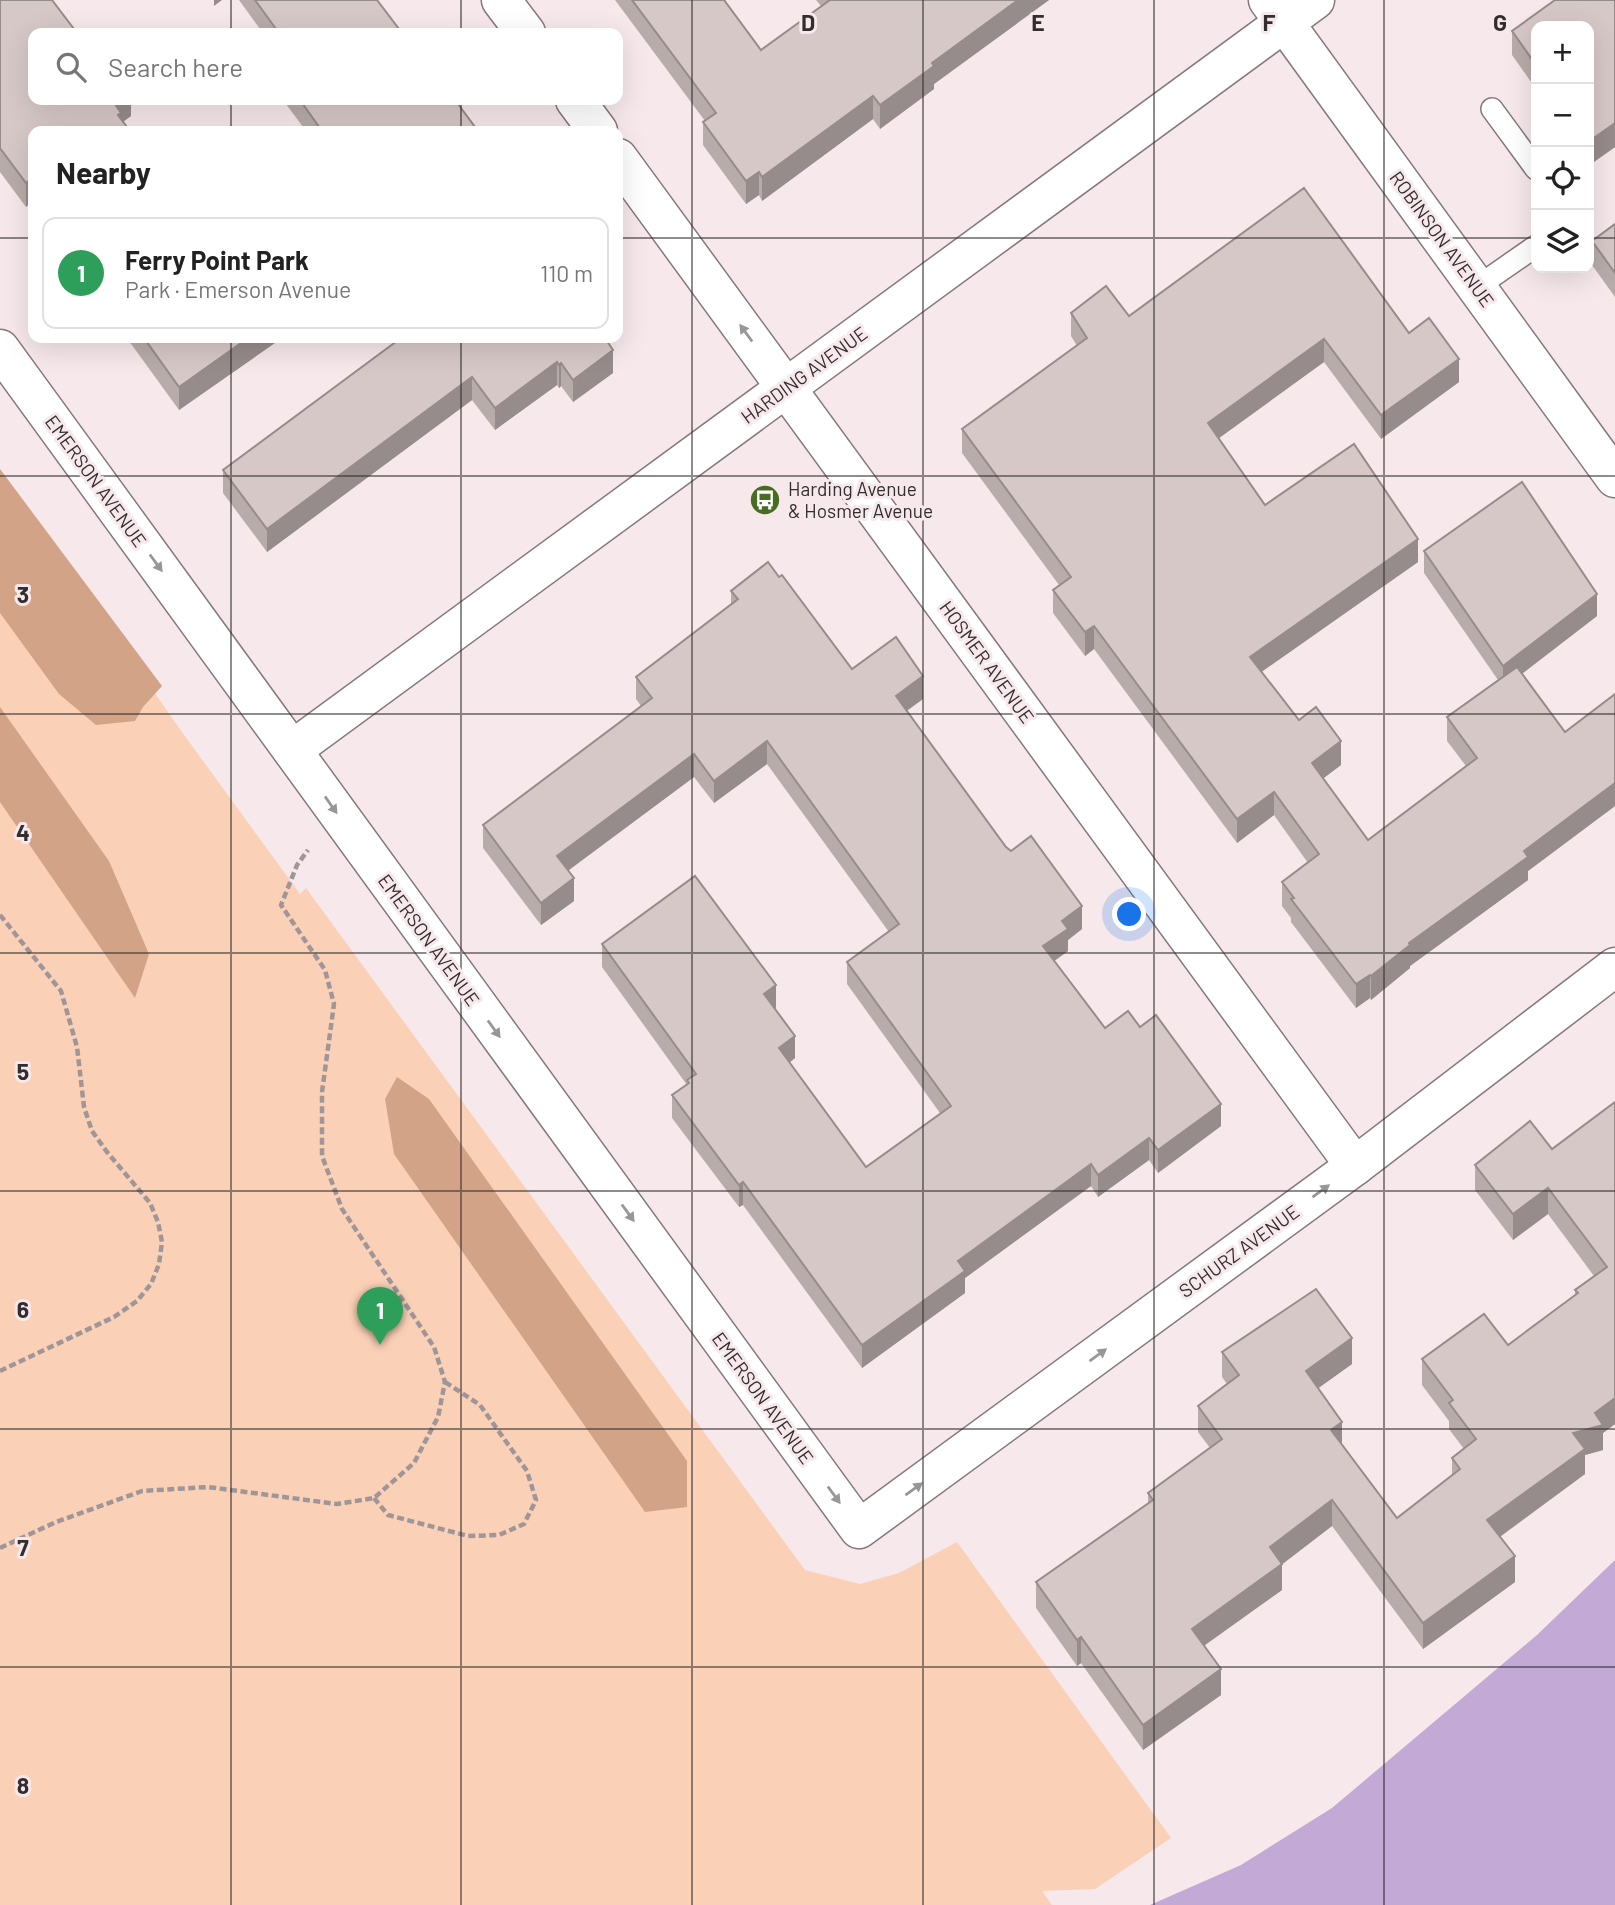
<!DOCTYPE html>
<html lang="en">
<head>
<meta charset="utf-8">
<style>
	body { margin:0; font-family:Barlow,sans-serif; background:#f2f2f2; color:#222 }
	.controls { position:absolute; right:21px; top:21px; display:grid; overflow:hidden; border-radius:14px; box-shadow:0 7px 28px #0002 }
	.controls button { width:63px; height:63px; display:grid; place-items:center; padding:0; border:0; border-bottom:2px solid #e0e0e0; background:#fff; color:#222; font:35px sans-serif }
	.you { position:absolute; left:1130px; top:915px; width:24px; height:24px; margin:-18px; border:5px solid #fff; border-radius:50%; background:#1a73e8; box-shadow:0 0 0 10px #1a73e833 }
	.badge { display:grid; place-items:center; width:46px; height:46px; border-radius:50%; background:#0f766e; color:#fff; font-size:23px; font-weight:700 }
	.pin { position:absolute; translate:-50% -58px; filter:drop-shadow(0 2px 4px #0008) }
	.pin::after { content:''; position:absolute; top:37px; width:24px; height:21px; background:inherit; clip-path:polygon(0 0,100% 0,50% 100%) }
	.list { margin:0; padding:0; list-style:none }
	h2 { display:flex; justify-content:space-between; align-items:center; height:91px; margin:0; padding:0 28px; font-size:30px }
	h2 small { font-size:23px; font-weight:400; color:#767676 }
	.list li { display:grid; grid-template-columns:46px 1fr auto; gap:21px; align-items:center; box-sizing:border-box; height:112px; margin:0 14px 14px; padding:0 14px; border:2px solid #e0e0e0; border-radius:14px }
	.list b { display:block; font-size:26px; white-space:nowrap }
	.list p { margin:0; font-size:23px; white-space:nowrap; color:#767676 }
	.list em { font-size:23px; font-style:normal; color:#767676 }
	.icon { flex:none; width:38px; height:38px; fill:none; stroke:currentColor; stroke-width:2; stroke-linecap:round; stroke-linejoin:round }
	.map { position:relative; flex:none; width:1615px; height:1905px; overflow:hidden }
	.search { position:absolute; background:#fff; box-shadow:0 7px 28px #0002; left:28px; top:28px; width:595px; height:77px; display:flex; align-items:center; gap:18px; box-sizing:border-box; padding:0 24px; border-radius:14px; color:#767676; font-size:26px }
	.panel { position:absolute; background:#fff; box-shadow:0 7px 28px #0002; left:28px; top:126px; width:595px; height:217px; border-radius:14px }
	.map>svg:first-child { display:block }
	.green { fill:#fad1b7 }
	.forest { fill:#d2a386 }
	.water { fill:#c2a9d6 }
	.lines { fill:none; stroke-linecap:round; stroke-linejoin:round }
	.service-casing { stroke:#85797b; stroke-width:24 }
	.minor-casing { stroke:#85797b; stroke-width:41 }
	.tertiary-casing { stroke:#85797b; stroke-width:41 }
	.path { stroke:#a09698; stroke-width:4.5; stroke-dasharray:7 3.5; stroke-linecap:butt }
	.service { stroke:#fff; stroke-width:21 }
	.minor { stroke:#fff; stroke-width:38 }
	.tertiary { stroke:#fff; stroke-width:38 }
	.wall { fill:#b8acaa }
	.shaded-wall { fill:#968c8b }
	.building { fill:#d6c8c6; stroke:#968c8b; stroke-width:2 }
	.oneway { fill:#989696 }
	.grid { fill:none; stroke:#322d2e; stroke-width:2; stroke-opacity:0.55 }
	.labels { text-anchor:middle; stroke-width:6; stroke-linejoin:round; paint-order:stroke }
	.street-label { font-size:19px; fill:#322d2e; stroke:#f6e8eb }
	.poi-label { font-size:19px; fill:#322d2e; stroke:#f6e8eb; text-anchor:start }
	.grid-label { font-size:23px; text-anchor:middle; font-weight:bold; fill:#322d2e; stroke:#f6e8eb; stroke-width:6; stroke-linejoin:round; paint-order:stroke }
</style>
</head>
<body>
<div class="map">
<svg width="1615" height="1905" viewBox="0 0 1615 1905">
	<rect width="100%" height="100%" fill="#f6e8eb"/>
	<polygon class="green" points="0,470 179,728 300,894 306,888 805,1570 860,1584 899,1573 957,1542 1171,1838 1095,1889 1042,1891 1052,1905 0,1905"/>
	<g class="forest">
		<polygon points="0,469 162,686 143,707 135,721 96,725 59,694 0,613"/>
		<polygon points="0,707 109,861 149,954 135,998 0,802"/>
		<polygon points="397,1077 429,1099 687,1461 687,1507 645,1512 394,1154 385,1099"/>
	</g>
	<polygon class="water" points="1615,1560 1615,1905 1150,1905 1241,1865 1332,1808 1537,1635"/>
	<g class="lines">
		<g class="service-casing">
			<g id="service">
				<polyline points="1492,109 1536,169"/>
				<polyline points="1477,287 1536,246"/>
			</g>
		</g>
		<g class="minor-casing">
			<g id="minor">
				<polyline points="501,0 526,33"/>
				<polyline points="1268,0 1615,478"/>
				<polyline points="575,100 598,131"/>
				<polyline points="618,158 1355,1166"/>
				<polyline points="0,349 859,1529 1355,1166 1615,967"/>
			</g>
		</g>
		<g class="tertiary-casing">
			<polyline id="tertiary" points="292,750 1315,0"/>
		</g>
		<g class="path">
			<polyline points="0,915 61,991 77,1047 84,1107 92,1131 107,1152 150,1203 158,1222 162,1242 159,1264 151,1284 137,1301 114,1317 0,1371"/>
			<polyline points="374,1498 388,1515 468,1536 499,1535 524,1524 536,1500 527,1471 480,1405 445,1382"/>
			<polyline points="0,1548 56,1522 142,1491 208,1487 337,1504 374,1498 414,1463 438,1417 445,1382 434,1347 342,1209 322,1156 322,1092 334,1004 325,970 281,905 297,865 308,850"/>
		</g>
		<use href="#service" class="service"/>
		<use href="#minor" class="minor"/>
		<use href="#tertiary" class="tertiary"/>
	</g>
	<g class="wall">
		<polygon points="0,0 33,33 131,100 131,116 123,122 33,131 26,207 0,172"/>
		<polygon points="239,0 377,0 402,33 263,33"/>
		<polygon points="615,0 726,0 725,1 761,50 821,6 816,0 1049,0 934,84 934,89 880,129 873,119 762,201 759,195 746,204 703,145 703,122 705,121"/>
		<polygon points="1615,0 1615,147 1591,164 1589,161 1589,26 1536,26 1536,89 1512,55 1512,31"/>
		<polygon points="283,100 455,100 478,131 306,131"/>
		<polygon points="1615,224 1615,297 1592,265 1592,241"/>
		<polygon points="1071,313 1409,333 1459,382 1381,439 1324,362 1219,438 1265,505 1418,562 1261,672 1299,720 1341,765 1323,778 1368,840 1466,766 1447,741 1447,717 1498,680 1424,573 1424,551 1597,616 1522,674 1565,732 1615,694 1615,806 1528,871 1528,880 1410,966 1410,968 1371,1000 1370,998 1356,1008 1291,922 1291,918 1282,906 1282,882 1308,863 1274,815 1237,843 1094,649 1085,656 1053,613 1053,590 1059,585 962,453 962,429 1077,346 1071,336"/>
		<polygon points="129,338 282,338 179,410 129,341"/>
		<polygon points="401,338 605,338 613,373 573,402 561,386 559,388 557,385 495,430 472,400 267,552 223,493 223,470"/>
		<polygon points="731,591 852,669 923,699 907,711 1006,847 1082,929 1068,940 1068,951 1054,961 1105,1028 1221,1126 1158,1173 1149,1160 1098,1197 1091,1186 965,1278 965,1293 862,1368 743,1205 739,1207 672,1118 672,1095 687,1085 602,967 602,944 776,1008 775,1009 795,1058 789,1063 866,1167 940,1113 847,984 847,962 889,932 767,764 714,803 694,777 568,870 574,901 541,925 483,848 483,825 641,706 636,699 636,677 731,605"/>
		<polygon points="1615,1102 1615,1424 1603,1433 1603,1450 1585,1455 1585,1474 1500,1537 1515,1582 1423,1649 1332,1526 1282,1564 1282,1590 1204,1646 1221,1695 1143,1750 1081,1663 1077,1666 1036,1608 1036,1582 1148,1503 1148,1493 1210,1448 1198,1432 1198,1406 1227,1384 1222,1377 1222,1352 1352,1364 1318,1388 1342,1445 1397,1518 1452,1475 1452,1458 1464,1449 1449,1429 1449,1421 1422,1385 1422,1359 1508,1345 1575,1295 1575,1290 1594,1276 1548,1214 1513,1240 1475,1190 1475,1165 1552,1149"/>
	</g>
	<g class="shaded-wall">
		<polygon points="214,0 222,0 214,6"/>
		<polygon points="1018,0 1049,0 934,84 934,89 880,129 880,105 932,63"/>
		<polygon points="873,96 873,119 762,201 762,177"/>
		<polygon points="121,100 131,100 131,116 121,123 115,104"/>
		<polygon points="1615,123 1615,147 1591,164 1591,140"/>
		<polygon points="759,172 759,195 746,204 746,181"/>
		<polygon points="33,177 33,201 26,207 26,183"/>
		<polygon points="248,338 282,338 179,410 179,387"/>
		<polygon points="1324,339 1324,362 1208,446 1208,423"/>
		<polygon points="613,350 613,373 573,402 573,380"/>
		<polygon points="1459,359 1459,382 1381,439 1381,415"/>
		<polygon points="557,362 557,385 495,430 495,408"/>
		<polygon points="561,363 561,386 559,388 559,365"/>
		<polygon points="472,377 472,400 267,552 267,529"/>
		<polygon points="1418,539 1418,562 1250,680 1250,657"/>
		<polygon points="1597,594 1597,616 1503,688 1503,666"/>
		<polygon points="1094,626 1094,649 1085,656 1085,632"/>
		<polygon points="923,676 923,699 896,718 896,696"/>
		<polygon points="767,741 767,764 714,803 714,781"/>
		<polygon points="1341,741 1341,765 1312,787 1312,763"/>
		<polygon points="694,754 694,777 557,879 557,856"/>
		<polygon points="1615,783 1615,806 1528,871 1528,880 1410,966 1410,968 1371,1000 1371,976 1409,943 1524,851"/>
		<polygon points="1274,792 1274,815 1237,843 1237,819"/>
		<polygon points="574,878 574,901 541,925 541,903"/>
		<polygon points="1082,906 1082,929 1068,940 1068,951 1043,969 1043,946 1062,921"/>
		<polygon points="1370,975 1370,998 1356,1008 1356,984"/>
		<polygon points="776,985 776,1008 764,1017 764,994"/>
		<polygon points="795,1036 795,1058 779,1071 779,1048"/>
		<polygon points="1221,1104 1221,1126 1158,1173 1158,1150"/>
		<polygon points="1149,1138 1149,1160 1098,1197 1098,1175"/>
		<polygon points="1091,1164 1091,1186 965,1278 965,1293 862,1368 862,1345 958,1261"/>
		<polygon points="743,1182 743,1205 739,1207 739,1185"/>
		<polygon points="1548,1188 1548,1214 1513,1240 1513,1214"/>
		<polygon points="1352,1338 1352,1364 1306,1397 1306,1371"/>
		<polygon points="1615,1398 1615,1424 1603,1433 1603,1450 1585,1455 1585,1474 1487,1546 1487,1520 1573,1433 1595,1413"/>
		<polygon points="1342,1422 1342,1448 1331,1430"/>
		<polygon points="1332,1500 1332,1526 1276,1569 1282,1564 1282,1590 1192,1654 1192,1629 1270,1547"/>
		<polygon points="1515,1556 1515,1582 1423,1649 1423,1623"/>
		<polygon points="1081,1637 1081,1663 1077,1666 1077,1640"/>
		<polygon points="1221,1669 1221,1695 1143,1750 1143,1725"/>
	</g>
	<g class="building">
		<polygon points="0,0 52,0 77,33 33,33 33,100 121,100 115,104 121,113 118,115 130,131 33,131 33,177 26,183 0,148"/>
		<polygon points="255,0 377,0 402,33 279,33"/>
		<polygon points="632,0 724,0 761,50 830,0 1018,0 932,63 934,66 880,105 873,96 762,177 759,172 746,181 703,122 716,113"/>
		<polygon points="1555,0 1615,0 1615,123 1591,140 1589,137 1589,26 1536,26 1536,65 1512,31"/>
		<polygon points="300,100 455,100 478,131 321,131 322,131"/>
		<polygon points="1304,188 1409,333 1429,318 1459,359 1381,415 1324,339 1208,423 1265,505 1354,444 1418,539 1250,657 1299,720 1316,707 1341,741 1312,763 1368,840 1477,758 1447,717 1517,667 1565,732 1615,694 1615,783 1524,851 1528,857 1409,943 1410,945 1371,976 1370,975 1356,984 1291,899 1294,898 1282,882 1319,854 1274,792 1237,819 1094,626 1085,632 1053,590 1071,577 962,429 1087,338 1071,313 1106,286 1129,316"/>
		<polygon points="1615,224 1615,273 1592,241"/>
		<polygon points="144,338 248,338 179,387"/>
		<polygon points="401,338 605,338 613,350 573,380 561,363 559,365 557,362 495,408 472,377 267,529 223,470"/>
		<polygon points="1522,482 1597,594 1503,666 1424,551"/>
		<polygon points="768,562 779,577 782,575 852,669 896,637 923,676 896,696 1006,847 1011,851 1031,836 1082,906 1062,921 1068,929 1043,946 1105,1028 1128,1011 1140,1027 1156,1015 1221,1104 1158,1150 1149,1138 1098,1175 1091,1164 958,1261 965,1271 862,1345 743,1182 739,1185 672,1095 689,1083 687,1080 696,1074 602,944 695,876 776,985 764,994 795,1036 779,1048 866,1167 951,1106 847,962 899,924 767,741 714,781 694,754 557,856 574,878 541,903 483,825 652,698 636,677 738,599 731,591"/>
		<polygon points="1615,1102 1615,1398 1595,1413 1603,1425 1573,1433 1585,1449 1487,1520 1515,1556 1423,1623 1332,1500 1270,1547 1282,1564 1192,1629 1221,1669 1143,1725 1081,1637 1077,1640 1036,1582 1153,1500 1148,1493 1222,1439 1198,1406 1239,1375 1222,1352 1316,1289 1352,1338 1306,1371 1342,1422 1331,1430 1397,1518 1460,1469 1452,1458 1476,1439 1449,1403 1453,1400 1422,1359 1484,1314 1508,1345 1578,1293 1575,1290 1607,1267 1548,1188 1513,1214 1475,1165 1530,1121 1552,1149"/>
	</g>
	<defs><path id="oneway-solid" d="M-6-.8H1V-3.2L6.5 0L1 3.2V.8H-6Z" transform="scale(1.75)"/></defs>
	<g class="oneway">
		<use href="#oneway-solid" transform="translate(746 333) rotate(-126)"/>
		<use href="#oneway-solid" transform="translate(156 563) rotate(54)"/>
		<use href="#oneway-solid" transform="translate(331 805) rotate(55)"/>
		<use href="#oneway-solid" transform="translate(494 1029) rotate(54)"/>
		<use href="#oneway-solid" transform="translate(1321 1191) rotate(-36)"/>
		<use href="#oneway-solid" transform="translate(628 1213) rotate(54)"/>
		<use href="#oneway-solid" transform="translate(1098 1355) rotate(-36)"/>
		<use href="#oneway-solid" transform="translate(914 1489) rotate(-36)"/>
		<use href="#oneway-solid" transform="translate(834 1495) rotate(54)"/>
	</g>
	<path class="grid" d="M231,0v33M461,0v33M692,0v1905M923,0v1905M1154,0v1905M1384,0v1905M231,100v31M461,100v31M0,238h33M618,238h918M1589,238h26M231,338v1567M461,338v1567M0,476h1615M0,714h1615M0,953h1615M0,1191h1615M0,1429h1615M0,1667h1615"/>
	<defs>
		<g id="bus-disc" transform="scale(1.575)"><circle r="9.5" fill="#496b22" stroke="#f6e8eb"/><path d="M-5-6H5V4H4V6H2V4H-2V6H-4V4H-5ZM-3.5-4V0h7V-4ZM-3.5 1.2v1.5H-2V1.2ZM2 1.2v1.5H3.5V1.2Z" fill="#fff"/></g>
	</defs>
	<g fill-rule="evenodd">
		<use href="#bus-disc" x="765" y="500"/>
	</g>
	<g class="labels">
		<g class="street-label">
			<text transform="translate(1442 239) rotate(54)" y="7">ROBINSON AVENUE</text>
			<text transform="translate(804 375) rotate(-36)" y="7">HARDING AVENUE</text>
			<text transform="translate(96 481) rotate(54)" y="7">EMERSON AVENUE</text>
			<text transform="translate(987 662) rotate(54)" y="7">HOSMER AVENUE</text>
			<text transform="translate(429 940) rotate(54)" y="7">EMERSON AVENUE</text>
			<text transform="translate(1239 1251) rotate(-36)" y="7">SCHURZ AVENUE</text>
			<text transform="translate(763 1398) rotate(54)" y="7">EMERSON AVENUE</text>
		</g>
		<g class="poi-label">
			<text x="788" y="496">Harding Avenue<tspan x="788" dy="22">&amp; Hosmer Avenue</tspan></text>
		</g>
	</g>
	<g class="grid-label">
		<text x="808" y="31">D</text>
		<text x="1038" y="31">E</text>
		<text x="1269" y="31">F</text>
		<text x="1500" y="31">G</text>
		<text x="23" y="603">3</text>
		<text x="23" y="841">4</text>
		<text x="23" y="1080">5</text>
		<text x="23" y="1318">6</text>
		<text x="23" y="1556">7</text>
		<text x="23" y="1794">8</text>
	</g>
</svg>
<div class="controls">
<button>+</button>
<button>−</button>
<button><svg class="icon" aria-label="locate" viewBox="0 0 24 24"><circle cx="12" cy="12" r="6"/><path d="M12 2v4M12 18v4M2 12h4M18 12h4"/></svg></button>
<button><svg class="icon" aria-label="layers" viewBox="0 0 24 24"><path d="M12 4l9 5-9 5-9-5zM3 14l9 5 9-5"/></svg></button>
</div>
<div class="you"></div>
<div class="pin badge" style="left:380px;top:1345px;background:#2e9e5b">1</div>
<div class="search"><svg class="icon" aria-label="search" viewBox="0 0 24 24"><circle cx="10" cy="10" r="6"/><path d="M15 15l6 6"/></svg>Search here</div>
<section class="panel">
<h2>Nearby<small></small></h2>
<ul class="list">
<li><span class="badge" style="background:#2e9e5b">1</span><div><b>Ferry Point Park</b><p>Park · Emerson Avenue</p></div><em>110 m</em></li>
</ul>
</section>
</div>
</body>
</html>
